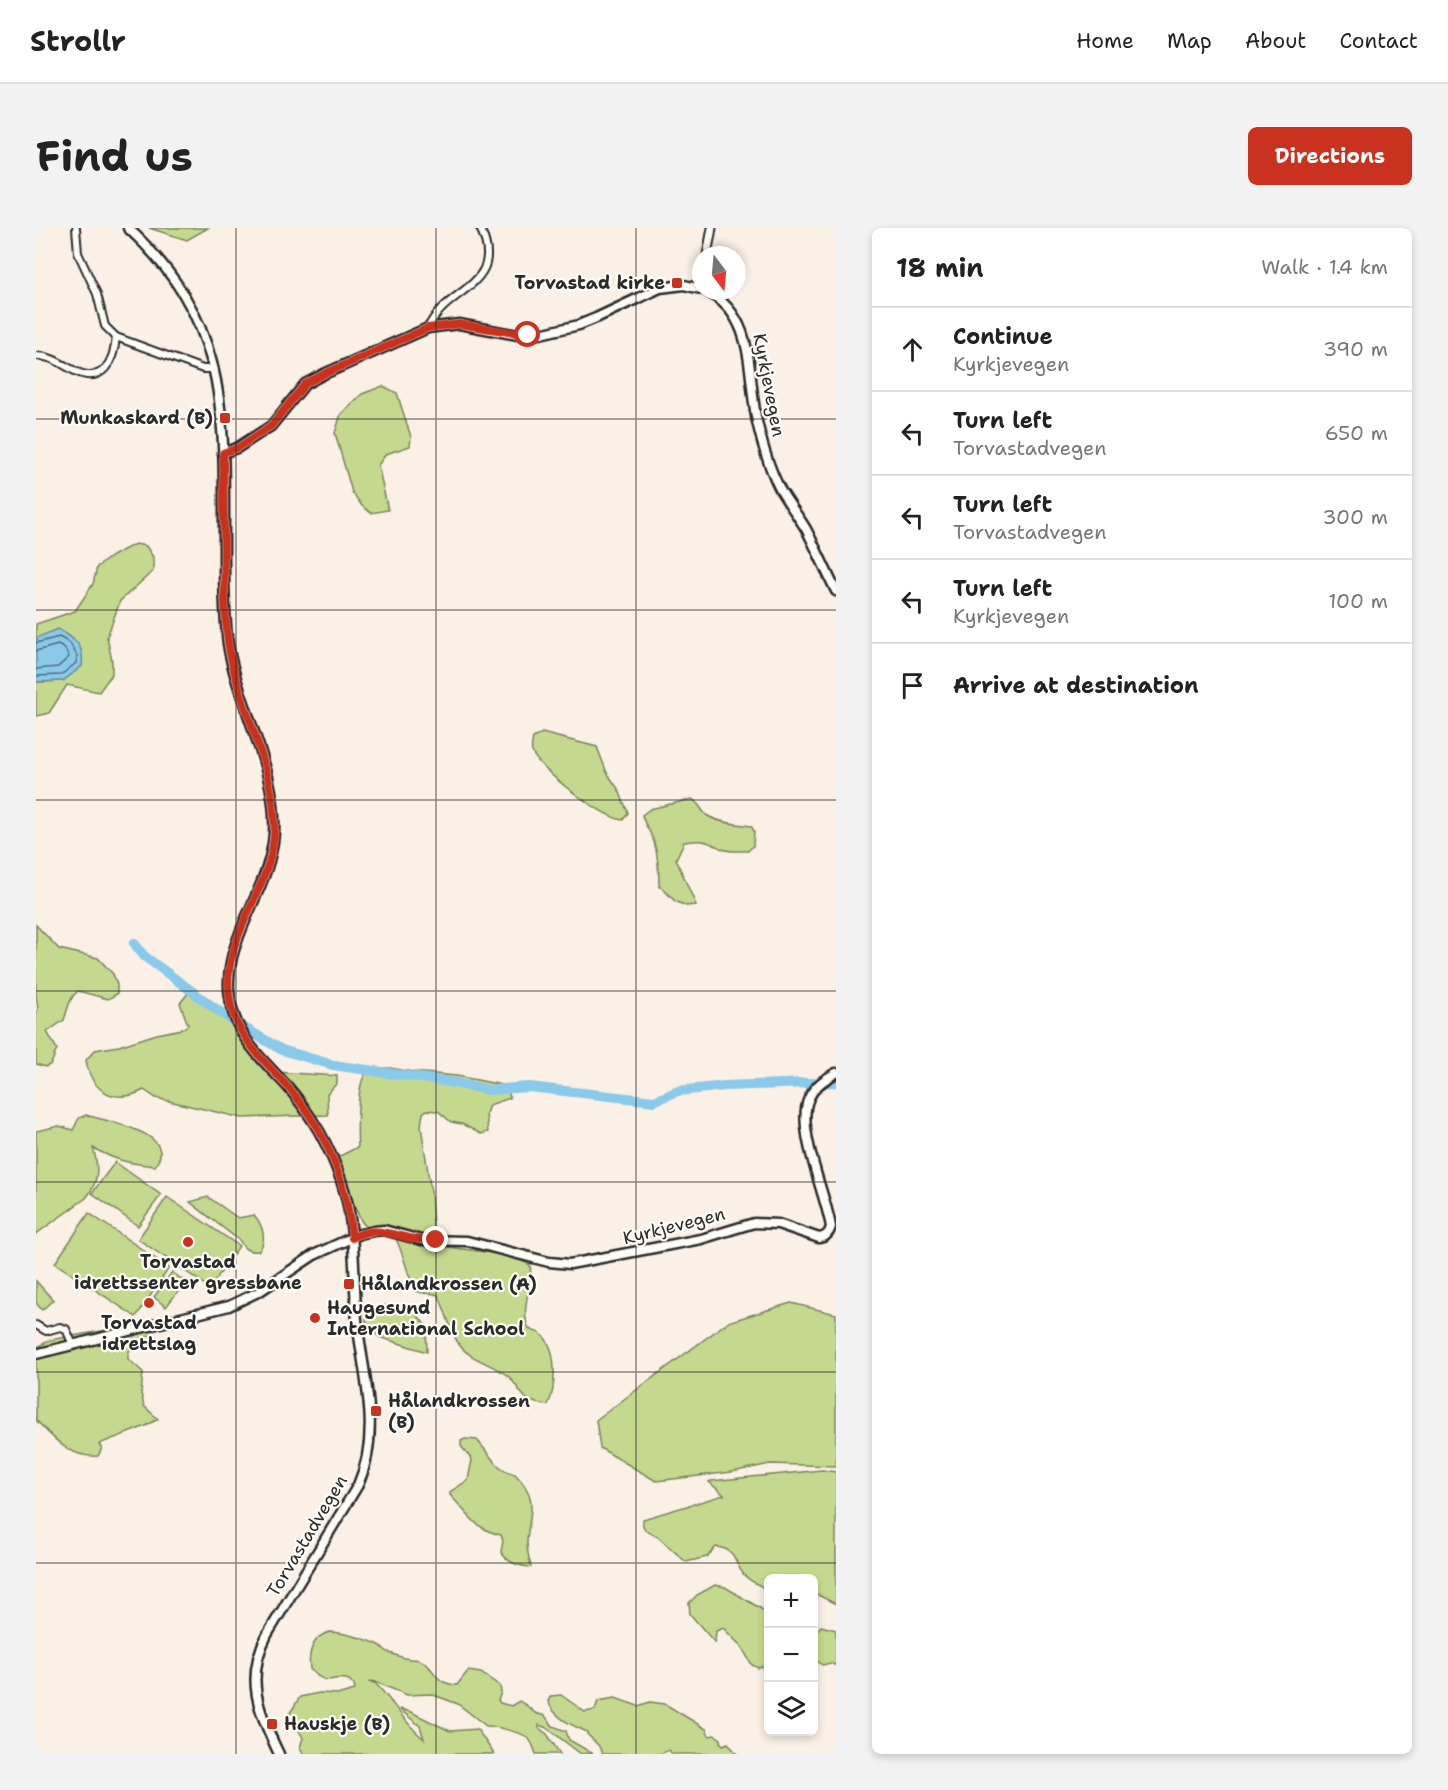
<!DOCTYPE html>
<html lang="en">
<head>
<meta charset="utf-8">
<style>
	body { margin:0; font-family:"Shantell Sans",sans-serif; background:#f2f2f2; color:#222 }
	.controls { position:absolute; right:18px; bottom:18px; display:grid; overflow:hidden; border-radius:9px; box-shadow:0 3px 9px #0003 }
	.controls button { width:54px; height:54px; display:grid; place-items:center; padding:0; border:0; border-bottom:2px solid #e0e0e0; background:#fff; color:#222; font:30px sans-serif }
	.compass { position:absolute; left:656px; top:18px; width:54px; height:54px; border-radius:50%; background:#fff; box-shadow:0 3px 9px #0003; rotate:164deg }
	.stop { position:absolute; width:18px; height:18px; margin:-14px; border:4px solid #c8321e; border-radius:50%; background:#fff }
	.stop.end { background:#c8321e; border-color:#fff; box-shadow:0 2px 6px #0008 }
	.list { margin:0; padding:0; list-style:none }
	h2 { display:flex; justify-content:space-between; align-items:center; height:78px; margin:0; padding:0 24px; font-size:26px }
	h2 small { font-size:20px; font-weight:400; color:#767676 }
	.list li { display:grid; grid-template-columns:39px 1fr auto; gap:18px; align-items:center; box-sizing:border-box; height:84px; padding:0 24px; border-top:2px solid #e0e0e0 }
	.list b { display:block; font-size:22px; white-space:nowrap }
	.list p { margin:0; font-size:20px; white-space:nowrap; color:#767676 }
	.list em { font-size:20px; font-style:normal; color:#767676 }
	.icon { flex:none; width:33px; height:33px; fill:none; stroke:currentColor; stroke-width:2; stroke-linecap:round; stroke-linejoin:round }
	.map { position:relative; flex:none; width:800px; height:1526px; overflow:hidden; border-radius:9px }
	header { display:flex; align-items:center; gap:36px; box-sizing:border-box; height:84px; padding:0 30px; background:#fff; border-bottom:2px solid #e0e0e0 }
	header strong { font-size:28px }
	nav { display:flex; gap:33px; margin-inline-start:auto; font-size:21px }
	.intro { display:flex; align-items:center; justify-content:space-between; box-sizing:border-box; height:144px; padding:0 36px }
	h1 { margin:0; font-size:42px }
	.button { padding:15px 27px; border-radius:9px; background:#c8321e; color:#fff; font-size:21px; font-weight:700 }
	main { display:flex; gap:36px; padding:0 36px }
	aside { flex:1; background:#fff; border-radius:9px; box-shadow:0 3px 9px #0003 }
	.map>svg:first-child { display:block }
	.green { fill:#c5d98e; stroke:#78825c; stroke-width:1.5 }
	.water { fill:#89c9ea; stroke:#638a9e; stroke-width:1.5 }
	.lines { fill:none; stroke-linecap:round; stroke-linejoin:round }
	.shore { stroke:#516a77; stroke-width:1.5 }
	.river { stroke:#89c9ea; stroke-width:10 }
	.minor-casing { stroke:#2b2b2b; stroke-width:10 }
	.tertiary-casing { stroke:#2b2b2b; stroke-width:11 }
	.secondary-casing { stroke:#2b2b2b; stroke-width:13 }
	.minor { stroke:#fdfcf7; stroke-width:6 }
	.tertiary { stroke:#fdfcf7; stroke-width:7 }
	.secondary { stroke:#fdfcf7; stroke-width:8 }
	.route { stroke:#c8321e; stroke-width:8 }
	.grid { fill:none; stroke:#2b2b2b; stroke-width:1.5; stroke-opacity:0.55 }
	.poi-dot { fill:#c8321e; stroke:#fdfcf7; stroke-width:2 }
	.labels { text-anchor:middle; stroke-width:4.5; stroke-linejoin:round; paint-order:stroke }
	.poi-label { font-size:18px; font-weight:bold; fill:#2b2b2b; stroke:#fdfcf7; text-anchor:start }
	.street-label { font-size:18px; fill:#2b2b2b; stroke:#fdfcf7 }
</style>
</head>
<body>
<header>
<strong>Strollr</strong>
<nav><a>Home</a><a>Map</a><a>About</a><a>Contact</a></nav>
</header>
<div class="intro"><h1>Find us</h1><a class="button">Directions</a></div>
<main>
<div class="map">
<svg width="800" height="1526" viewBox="0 0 800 1526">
	<rect width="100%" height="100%" fill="#fbf0e6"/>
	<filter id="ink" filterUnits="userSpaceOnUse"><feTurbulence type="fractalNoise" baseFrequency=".0167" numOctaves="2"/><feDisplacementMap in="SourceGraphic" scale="12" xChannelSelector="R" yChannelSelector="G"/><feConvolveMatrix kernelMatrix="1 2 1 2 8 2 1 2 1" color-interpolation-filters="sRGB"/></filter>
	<g filter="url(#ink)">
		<g class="green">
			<polygon points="113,0 172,0 151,12"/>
			<polygon points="347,158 361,165 375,209 374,218 350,226 342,237 352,282 335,285 326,278 316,264 299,205 305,186 326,166"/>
			<polygon points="99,316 110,318 117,329 117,343 84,373 71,409 76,433 76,446 63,464 31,457 13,485 0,488 0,454 27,453 0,414 0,396 39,383 57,356 61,339 76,328"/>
			<path d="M506,505l55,14 10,26 12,17 9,23 -5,7c-20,-2 -84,-50 -91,-68 -1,-4 0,-10 1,-14z"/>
			<path d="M656,571c8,4 9,13 16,17 11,7 30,8 43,10l3,5 -1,15 -5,5c-8,0 -18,1 -25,-2 -18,-8 -18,-10 -39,-7l-8,17 20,46 -10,1 -11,-5 -14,-14h-2c0,-15 -1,-36 -7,-50 -3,-8 -8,-13 -10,-22l8,-6z"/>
			<polygon points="0,697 23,721 62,730 77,746 81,757 81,766 72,771 42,763 37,768 33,776 28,792 11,804 21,821 15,836 10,839 0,836 0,786 2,781 0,767"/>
			<path d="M155,762l11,12 13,9 1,-2 59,63 62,4v7l-10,11 1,21 -86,3 -86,-20 -12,-8c-29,15 -53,2 -58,-30l9,-10 24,-4 38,-12 25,-5 6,-4 -8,-22z"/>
			<path d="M354,840l24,4 43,4 50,10 3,12 -21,7 -3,9 2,18 -7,2 -19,-10 -11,-2 -13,-11 -11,-1 -4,3 -2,13 10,66 3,53 73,10 13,5 10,5c4,20 -11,43 -1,64 4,2 10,3 13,6 16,14 14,53 6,70 -8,-1 -16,-2 -22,-7 -7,-6 -11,-16 -18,-22 -16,-13 -39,-16 -50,-33 -9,-15 -12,-33 -20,-48 -9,-3 -15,0 -24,-5 -4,-10 -14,-47 -19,-52 -9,-8 -26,-5 -33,-16 -10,-16 -13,-41 -24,-60v-5l20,-10c-1,-13 -2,-67 9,-74 6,-5 16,-5 23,-5z"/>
			<path d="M50,887c20,6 94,18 69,51 -27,-3 -38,-5 -62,-18 6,19 6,34 -7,50l-50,36v-103l23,-5 14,4 6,-12z"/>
			<polygon points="79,934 125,967 102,998 56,965"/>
			<polygon points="131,969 203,1018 174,1060 102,1011"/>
			<path d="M172,969l30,21 16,-3c9,10 13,25 5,36 -10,1 -15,-1 -19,-10l-50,-39z"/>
			<polygon points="53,985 133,1040 100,1089 19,1035"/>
			<polygon points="136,1044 149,1054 130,1079 118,1069"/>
			<polygon points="0,1053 17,1072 6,1082 0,1075"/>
			<polygon points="755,1075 800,1086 800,1238 734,1236 696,1244 620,1253 564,1220 560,1192 692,1094"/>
			<polygon points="353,1077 377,1081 390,1098 391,1124 343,1109 330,1096 331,1080"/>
			<path d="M110,1095l7,11c-12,6 -25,8 -25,25l15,13 -2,22 3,12 14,13 -12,7 -47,18 3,4 -4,8c-28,2 -44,-17 -62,-36v-72l14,-8z"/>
			<path d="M429,1211l12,1c12,13 19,30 38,34 26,26 13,40 12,69 0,7 2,16 4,24 -13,-1 -23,-4 -30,-15l2,-11 -2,-6c-27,-6 -33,-22 -51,-40v-3l18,-12 4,-20 -11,-14v-5z"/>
			<path d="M786,1242l14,2v132l-22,-11v-15h-46v10l-2,1c-7,-4 -16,-8 -21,-13 -12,-13 -7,-27 -29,-29l-9,10 -21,5 -28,-25 -13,-7 -2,-5v-6l81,-24 -15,-13 2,-1z"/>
			<polygon points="679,1357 689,1359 732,1385 732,1432 729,1438 722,1440 716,1437 705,1418 687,1400 680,1403 679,1415 654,1386 653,1375 661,1367"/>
			<polygon points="785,1398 800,1402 800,1438 795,1435 786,1437 778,1430 778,1403 780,1404"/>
			<path d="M294,1404c14,1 39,7 51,14 2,2 4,5 7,6 4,2 18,7 22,7 5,1 8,-1 13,3 15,9 10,21 34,23l11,-14 13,2 19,13 1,7 -3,7 2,3 11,3 8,-5 7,4 9,8 10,3 8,10 13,5 3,9 23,13 -11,1 -34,-26 -8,-3v3l8,6 13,20h-24c-2,-6 -4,-13 -9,-17 -5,-4 -36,-12 -41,-11l-28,-22 -27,-10 -24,1 -34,-14 -5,1 7,1c18,18 29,40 49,56l-4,-13 -21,-17 12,3 39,19 27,-2 17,25h-191l-3,-7 3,-9 -13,-25 10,-16 19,-4 21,1 15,-4 -1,-5 -5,-5c-19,-6 -20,9 -39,-11 -2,-15 2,-33 20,-37z"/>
			<path d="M525,1467l24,17 10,-2 3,-9 17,-3 23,8 12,-4 15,2 41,25 3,7 6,-1 6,4 -1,3 3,3 5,-2 9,11h-65l-3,-4 -9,4h-57l-5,-9 -11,-11v-2c-15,-7 -33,-14 -39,-31l3,-5z"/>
		</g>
		<path class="water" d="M22,401c17,10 27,16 24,37l-19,15 -27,1v-40l2,-5z"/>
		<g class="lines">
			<g class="shore">
				<polyline points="0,415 23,409 34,415 41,428 40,435 25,447 0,448"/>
				<polyline points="0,423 22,417 29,421 33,429 22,439 0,441"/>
			</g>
			<polyline class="river" points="98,715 108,728 195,792 246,822 297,837 414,854 453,862 493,859 618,873 642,863 689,858 800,854"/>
			<g class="minor-casing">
				<g id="minor">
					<polyline points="40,0 42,25 61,66 69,98 80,109 167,141 178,141"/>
					<path d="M392,100c18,-41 80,-42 52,-100"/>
					<path d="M0,128c16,0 25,8 39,15 28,14 39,-10 41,-34"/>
					<polyline points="0,1097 10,1103 24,1099 30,1101 37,1117"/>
				</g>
			</g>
			<g class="tertiary-casing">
				<polyline id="tertiary" points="671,27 676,0"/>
			</g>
			<g class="secondary-casing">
				<g id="secondary">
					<path d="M92,0c107,98 95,196 96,329 0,29 0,58 4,87 10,63 50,125 46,189 -4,64 -61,113 -41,179 9,31 34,52 55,75 12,14 22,29 31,44 16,29 29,62 32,95 4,31 3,63 6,94 6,56 25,111 1,165l-91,150c-23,44 -8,77 12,119"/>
					<path d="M670,63c52,26 40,87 52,135 5,21 12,45 23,65 8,13 17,25 25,38 11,21 20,42 30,62"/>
					<polyline points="187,225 201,220 235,198 269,156 288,146 392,100 423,96 482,107 504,106 543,97 560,90 624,60 648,57 665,61"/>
					<path d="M0,1126l193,-48 31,-15 54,-36 46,-21 14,-3 10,-1 37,10 46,1 82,21 21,2 131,-25 53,-16 24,1 41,14c7,-1 10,-4 12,-11 -5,-32 -36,-100 -22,-129 5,-12 16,-19 27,-25"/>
				</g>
			</g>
			<use href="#minor" class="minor"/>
			<use href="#tertiary" class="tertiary"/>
			<use href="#secondary" class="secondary"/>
		</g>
	</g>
	<g class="lines" filter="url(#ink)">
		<path class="route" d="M400,1012c-9,0 -19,0 -28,-2 -21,-5 -36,-12 -56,0 -4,-53 -25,-104 -59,-145 -23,-28 -53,-50 -62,-87 -15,-62 37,-110 43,-169 5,-64 -33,-123 -44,-184 -6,-30 -5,-61 -6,-91 0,-36 0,-73 -1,-109l14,-5 34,-22 34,-42 19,-10 104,-46 31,-4 69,11"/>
	</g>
	<path class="grid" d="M200,0v1526M400,0v1526M600,0v1526M0,191h800M0,382h800M0,572h800M0,763h800M0,954h800M0,1144h800M0,1335h800"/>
	<g class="poi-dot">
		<rect x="635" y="49" width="12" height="12" rx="3"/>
		<rect x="183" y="184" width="12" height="12" rx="3"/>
		<circle cx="152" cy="1014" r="6"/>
		<rect x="307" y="1050" width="12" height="12" rx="3"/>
		<circle cx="113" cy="1075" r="6"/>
		<circle cx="279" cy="1090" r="6"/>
		<rect x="334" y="1177" width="12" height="12" rx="3"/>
		<rect x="230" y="1490" width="12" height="12" rx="3"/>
	</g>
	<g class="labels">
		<g class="poi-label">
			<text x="629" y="61" text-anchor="end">Torvastad kirke</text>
			<text x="177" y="196" text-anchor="end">Munkaskard (B)</text>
			<text x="152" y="1040" text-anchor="middle">Torvastad<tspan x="152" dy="21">idrettssenter gressbane</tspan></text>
			<text x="325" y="1062">Hålandkrossen (A)</text>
			<text x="291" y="1086">Haugesund<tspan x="291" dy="21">International School</tspan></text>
			<text x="113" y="1101" text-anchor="middle">Torvastad<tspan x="113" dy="21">idrettslag</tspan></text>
			<text x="352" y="1179">Hålandkrossen<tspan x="352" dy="21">(B)</tspan></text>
			<text x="248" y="1502">Hauskje (B)</text>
		</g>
		<g class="street-label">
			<text transform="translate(733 157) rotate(79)" y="6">Kyrkjevegen</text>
			<text transform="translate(638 998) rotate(-14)" y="6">Kyrkjevegen</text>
			<text transform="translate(271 1308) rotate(-59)" y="6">Torvastadvegen</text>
		</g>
	</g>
</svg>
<div class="controls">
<button>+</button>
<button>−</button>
<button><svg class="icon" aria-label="layers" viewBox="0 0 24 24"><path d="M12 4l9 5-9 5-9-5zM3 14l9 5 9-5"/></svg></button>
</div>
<svg class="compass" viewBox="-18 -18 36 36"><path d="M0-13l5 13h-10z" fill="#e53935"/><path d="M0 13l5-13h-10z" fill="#767676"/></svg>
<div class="stop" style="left:492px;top:107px"></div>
<div class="stop end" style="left:400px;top:1012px"></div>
</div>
<aside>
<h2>18 min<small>Walk · 1.4 km</small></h2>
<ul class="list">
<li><svg class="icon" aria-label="ahead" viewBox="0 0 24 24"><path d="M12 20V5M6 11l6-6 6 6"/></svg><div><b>Continue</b><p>Kyrkjevegen</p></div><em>390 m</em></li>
<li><svg class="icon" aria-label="left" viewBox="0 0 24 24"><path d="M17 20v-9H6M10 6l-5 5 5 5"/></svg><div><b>Turn left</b><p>Torvastadvegen</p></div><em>650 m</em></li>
<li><svg class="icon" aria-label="left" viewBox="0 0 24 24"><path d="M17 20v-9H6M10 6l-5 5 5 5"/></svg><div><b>Turn left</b><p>Torvastadvegen</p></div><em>300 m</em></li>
<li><svg class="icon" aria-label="left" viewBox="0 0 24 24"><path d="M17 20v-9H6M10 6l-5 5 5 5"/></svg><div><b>Turn left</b><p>Kyrkjevegen</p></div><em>100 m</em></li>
<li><svg class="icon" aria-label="arrive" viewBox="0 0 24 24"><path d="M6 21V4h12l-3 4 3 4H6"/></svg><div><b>Arrive at destination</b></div></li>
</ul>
</aside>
</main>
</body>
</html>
